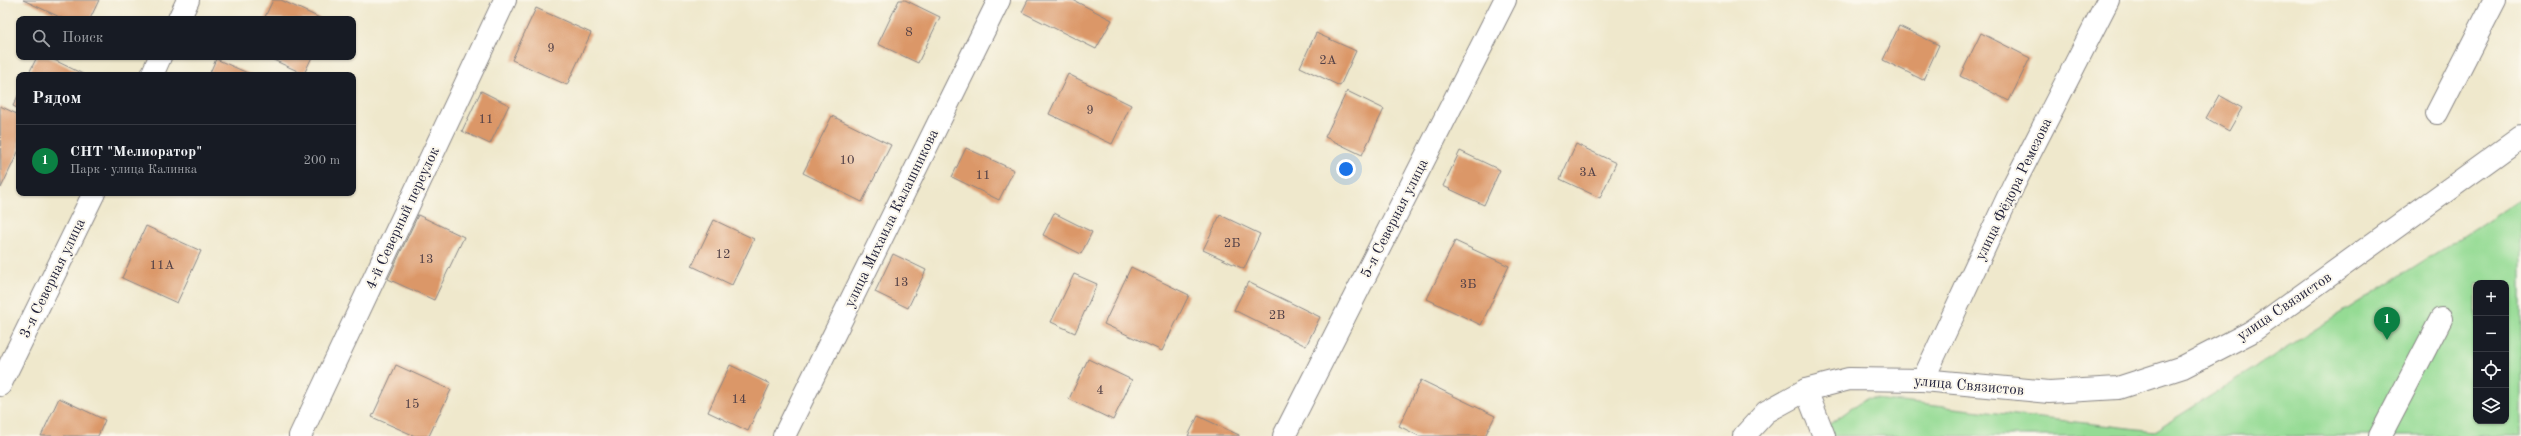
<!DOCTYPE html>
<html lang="ru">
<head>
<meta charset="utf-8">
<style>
	body { margin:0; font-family:"Old Standard TT",serif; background:#242831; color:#f1f3f6 }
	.controls { position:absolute; right:12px; bottom:12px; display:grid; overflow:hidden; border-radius:8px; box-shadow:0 1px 3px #0004 }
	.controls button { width:36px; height:36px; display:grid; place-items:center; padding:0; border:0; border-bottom:1px solid #363941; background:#171b24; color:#f1f3f6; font:20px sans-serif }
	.you { position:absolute; left:1346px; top:169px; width:14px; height:14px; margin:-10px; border:3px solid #fff; border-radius:50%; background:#1a73e8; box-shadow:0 0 0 6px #1a73e833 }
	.badge { display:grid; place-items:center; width:26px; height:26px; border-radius:50%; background:#0b8043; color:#fff; font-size:13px; font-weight:700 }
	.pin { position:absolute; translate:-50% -33px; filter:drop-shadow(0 1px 2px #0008) }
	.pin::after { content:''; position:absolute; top:21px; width:14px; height:12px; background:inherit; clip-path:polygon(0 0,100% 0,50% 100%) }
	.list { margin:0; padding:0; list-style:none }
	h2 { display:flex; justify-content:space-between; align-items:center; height:52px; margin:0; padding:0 16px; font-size:17px }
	h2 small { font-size:13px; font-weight:400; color:#9ea1a6 }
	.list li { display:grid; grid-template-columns:26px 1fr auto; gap:12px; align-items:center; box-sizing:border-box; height:72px; padding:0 16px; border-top:1px solid #363941 }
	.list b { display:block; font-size:15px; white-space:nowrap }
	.list p { margin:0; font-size:13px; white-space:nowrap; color:#9ea1a6 }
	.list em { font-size:13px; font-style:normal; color:#9ea1a6 }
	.icon { flex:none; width:22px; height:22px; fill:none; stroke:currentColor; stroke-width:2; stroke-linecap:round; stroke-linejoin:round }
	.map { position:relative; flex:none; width:2521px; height:436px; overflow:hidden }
	.search { position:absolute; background:#171b24; box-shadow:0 1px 3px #0004; left:16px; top:16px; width:340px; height:44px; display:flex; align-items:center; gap:10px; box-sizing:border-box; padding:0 14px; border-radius:8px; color:#9ea1a6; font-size:15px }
	.panel { position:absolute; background:#171b24; box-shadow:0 1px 3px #0004; left:16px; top:72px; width:340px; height:124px; border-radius:8px }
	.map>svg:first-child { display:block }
	.green { fill:#95db94; stroke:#5c7e68; fill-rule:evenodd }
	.building { fill:#db9767 }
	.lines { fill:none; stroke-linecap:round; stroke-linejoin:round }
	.minor-casing { stroke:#888584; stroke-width:24 }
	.minor { stroke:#fff; stroke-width:22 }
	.labels { text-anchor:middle; stroke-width:4; stroke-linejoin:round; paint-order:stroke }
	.number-label { font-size:13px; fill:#503f46 }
	.street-label { font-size:15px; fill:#22223b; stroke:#fbf7ec }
</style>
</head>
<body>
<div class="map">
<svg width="2521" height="436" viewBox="0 0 2521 436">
	<rect width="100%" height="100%" fill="#fbf7ec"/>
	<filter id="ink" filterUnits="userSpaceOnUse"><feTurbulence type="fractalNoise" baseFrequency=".025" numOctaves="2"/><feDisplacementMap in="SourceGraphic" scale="8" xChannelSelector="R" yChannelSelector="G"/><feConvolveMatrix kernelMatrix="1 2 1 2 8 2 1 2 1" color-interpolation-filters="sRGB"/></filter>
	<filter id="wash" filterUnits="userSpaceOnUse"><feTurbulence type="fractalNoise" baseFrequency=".012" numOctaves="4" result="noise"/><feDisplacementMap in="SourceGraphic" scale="16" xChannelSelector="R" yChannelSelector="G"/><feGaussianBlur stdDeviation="0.9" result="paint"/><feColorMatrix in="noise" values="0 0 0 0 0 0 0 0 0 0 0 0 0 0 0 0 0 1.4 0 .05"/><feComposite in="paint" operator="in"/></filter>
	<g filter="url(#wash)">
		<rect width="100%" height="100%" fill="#efe8cc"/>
		<path class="green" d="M2521,199v237h-708l53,-38 289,33zM2476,283h30v138h-30z"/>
		<g id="blocks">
			<g class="building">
				<polygon points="23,0 99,0 90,19 64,19"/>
				<polygon points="273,0 281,0 322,19 264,19"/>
				<polygon points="899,0 905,0 940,17 918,63 878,44"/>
				<polygon points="1028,0 1073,0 1112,20 1096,49 1022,12"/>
				<polygon points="536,8 591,33 567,85 512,60"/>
				<polygon points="1899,26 1939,45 1923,80 1883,60"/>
				<polygon points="1316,33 1356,51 1340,86 1300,67"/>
				<polygon points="1981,33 2030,58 2009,101 1960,76"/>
				<polygon points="37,57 48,57 85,75 28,75"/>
				<polygon points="267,57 312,57 304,74"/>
				<polygon points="216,59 252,75 209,75"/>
				<polygon points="1068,74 1131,105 1112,144 1049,114"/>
				<polygon points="481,91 509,105 490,144 462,131"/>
				<polygon points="1347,91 1384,109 1362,155 1325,137"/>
				<polygon points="19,94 19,109 13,106"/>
				<polygon points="2219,95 2242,108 2229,131 2206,118"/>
				<polygon points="0,106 19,115 19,150 1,188"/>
				<polygon points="832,116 891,145 862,202 803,173"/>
				<polygon points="1576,144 1616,163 1600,198 1560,179"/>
				<polygon points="966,148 1014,170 999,200 952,177"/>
				<polygon points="1460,151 1500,170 1484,205 1443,186"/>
				<polygon points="1054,213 1092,232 1081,254 1043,235"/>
				<polygon points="418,215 464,237 434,300 388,279"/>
				<polygon points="1220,215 1260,234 1244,269 1203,250"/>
				<polygon points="714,220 754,239 732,285 692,266"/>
				<polygon points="146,226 201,251 177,303 122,278"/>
				<polygon points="1455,241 1509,266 1481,325 1427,299"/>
				<polygon points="893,254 926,270 908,308 875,292"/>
				<polygon points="1131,267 1189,295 1162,351 1104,324"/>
				<polygon points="1074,274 1097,284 1075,333 1051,322"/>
				<polygon points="1248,282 1320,317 1306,346 1234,310"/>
				<polygon points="1088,359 1132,380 1113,420 1069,399"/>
				<polygon points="396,365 451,390 429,436 415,436 372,417"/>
				<polygon points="730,365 770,384 748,431 708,412"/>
				<polygon points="1421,380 1495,416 1485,436 1419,436 1399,426"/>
				<polygon points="59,398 105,420 98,436 41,436"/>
				<polygon points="1198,416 1239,435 1239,436 1188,436"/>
			</g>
		</g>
	</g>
	<g filter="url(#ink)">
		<use href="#blocks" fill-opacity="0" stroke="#888584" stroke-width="1"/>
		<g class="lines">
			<g class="minor-casing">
				<g id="minor">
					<polyline points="179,19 188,0"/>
					<polyline points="152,75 160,57"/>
					<polyline points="2437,113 2495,0"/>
					<polyline points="1923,380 2014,184 2108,0"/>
					<polyline points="0,385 94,193"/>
					<polyline points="1806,390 1824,436"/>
					<polyline points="300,436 505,0"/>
					<polyline points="784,436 999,0"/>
					<polyline points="1284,436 1505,0"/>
					<polyline points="1744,436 1766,412 1806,390 1849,379 1923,380 2049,392 2118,388 2183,367 2251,332 2521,137"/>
					<polyline points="2380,436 2441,319"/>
				</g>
			</g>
			<use href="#minor" class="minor"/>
		</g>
	</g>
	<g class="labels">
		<g class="number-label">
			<text x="909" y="36">8</text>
			<text x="551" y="52">9</text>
			<text x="1328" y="64">2А</text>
			<text x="1090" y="114">9</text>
			<text x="486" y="123">11</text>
			<text x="847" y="164">10</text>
			<text x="1588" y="176">3А</text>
			<text x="983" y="179">11</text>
			<text x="1232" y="247">2Б</text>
			<text x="723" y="258">12</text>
			<text x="426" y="263">13</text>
			<text x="162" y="269">11А</text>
			<text x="901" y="286">13</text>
			<text x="1468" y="288">3Б</text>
			<text x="1277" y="319">2В</text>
			<text x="1100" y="394">4</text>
			<text x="739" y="403">14</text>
			<text x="412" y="408">15</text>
		</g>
		<g class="street-label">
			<text transform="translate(2013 189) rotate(-64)" y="5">улица Фёдора Ремезова</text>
			<text transform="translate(402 218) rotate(-65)" y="5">4-й Северный переулок</text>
			<text transform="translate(891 218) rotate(-64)" y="5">улица Михаила Калашникова</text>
			<text transform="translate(1394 218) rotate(-63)" y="5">5-я Северная улица</text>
			<text transform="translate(52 278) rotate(-64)" y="5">3-я Северная улица</text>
			<text transform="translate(2284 306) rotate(-34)" y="5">улица Связистов</text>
			<text transform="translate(1969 385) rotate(5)" y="5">улица Связистов</text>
		</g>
	</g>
</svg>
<div class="controls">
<button>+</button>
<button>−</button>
<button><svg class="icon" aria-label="locate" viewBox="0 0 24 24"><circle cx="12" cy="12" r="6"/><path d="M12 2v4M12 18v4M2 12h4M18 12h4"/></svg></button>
<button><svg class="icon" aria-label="layers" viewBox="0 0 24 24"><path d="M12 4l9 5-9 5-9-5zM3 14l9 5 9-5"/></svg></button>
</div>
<div class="you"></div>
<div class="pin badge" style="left:2387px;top:340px">1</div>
<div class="search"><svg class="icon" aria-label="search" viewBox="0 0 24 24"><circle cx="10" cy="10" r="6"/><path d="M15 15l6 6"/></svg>Поиск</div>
<section class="panel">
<h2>Рядом<small></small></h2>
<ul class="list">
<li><span class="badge">1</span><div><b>СНТ &quot;Мелиоратор&quot;</b><p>Парк · улица Калинка</p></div><em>200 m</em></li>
</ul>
</section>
</div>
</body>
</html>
